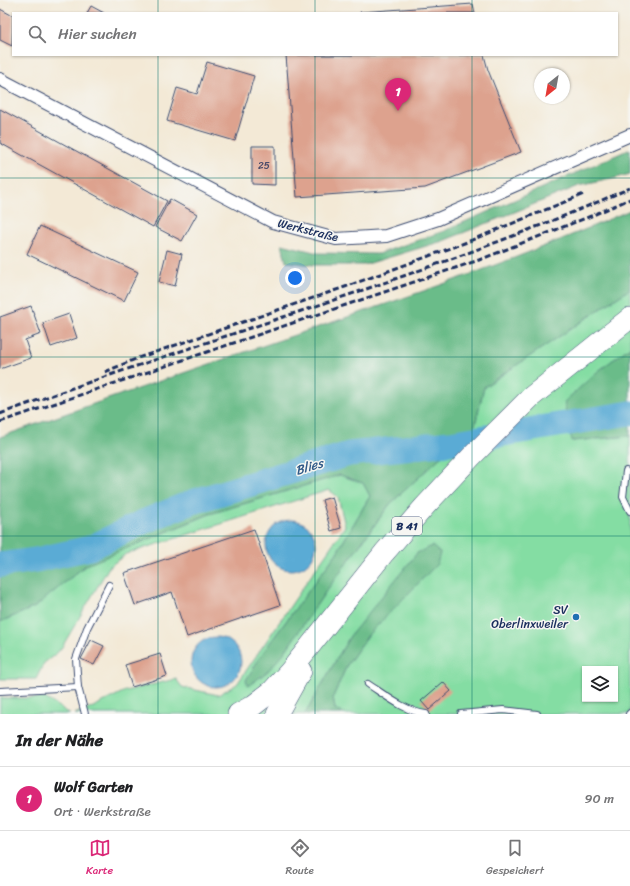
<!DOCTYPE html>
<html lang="de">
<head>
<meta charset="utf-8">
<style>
	body { margin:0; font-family:Sriracha,sans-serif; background:#f2f2f2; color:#202124 }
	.controls { position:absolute; right:12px; bottom:12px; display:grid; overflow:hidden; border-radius:0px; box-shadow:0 1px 3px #0004 }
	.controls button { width:36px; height:36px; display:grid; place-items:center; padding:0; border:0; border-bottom:1px solid #e0e0e0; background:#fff; color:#202124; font:20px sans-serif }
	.compass { position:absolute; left:534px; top:68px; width:36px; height:36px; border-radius:50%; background:#fff; box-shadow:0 1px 3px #0004; rotate:211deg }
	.you { position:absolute; left:295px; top:278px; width:14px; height:14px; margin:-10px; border:3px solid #fff; border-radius:50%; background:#1a73e8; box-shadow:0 0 0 6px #1a73e833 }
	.badge { display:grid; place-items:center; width:26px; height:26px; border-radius:50%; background:#db2777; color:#fff; font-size:13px; font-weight:700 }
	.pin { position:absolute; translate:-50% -33px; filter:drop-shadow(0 1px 2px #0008) }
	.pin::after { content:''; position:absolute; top:21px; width:14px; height:12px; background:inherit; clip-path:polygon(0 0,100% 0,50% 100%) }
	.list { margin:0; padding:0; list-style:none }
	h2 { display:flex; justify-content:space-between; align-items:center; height:52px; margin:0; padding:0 16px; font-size:17px }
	h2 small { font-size:13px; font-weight:400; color:#757577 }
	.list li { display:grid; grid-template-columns:26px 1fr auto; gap:12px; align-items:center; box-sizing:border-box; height:64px; padding:0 16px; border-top:1px solid #e0e0e0 }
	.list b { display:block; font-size:15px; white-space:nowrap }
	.list p { margin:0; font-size:13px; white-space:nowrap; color:#757577 }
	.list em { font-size:13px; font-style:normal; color:#757577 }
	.icon { flex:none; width:22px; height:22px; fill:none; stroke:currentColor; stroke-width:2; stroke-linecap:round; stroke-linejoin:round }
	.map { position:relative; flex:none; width:630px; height:714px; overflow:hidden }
	.search { position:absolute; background:#fff; box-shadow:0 1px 3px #0004; left:12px; right:12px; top:12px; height:44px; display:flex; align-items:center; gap:10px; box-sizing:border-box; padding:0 14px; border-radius:0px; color:#757577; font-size:15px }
	.sheet { height:116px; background:#fff }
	nav { display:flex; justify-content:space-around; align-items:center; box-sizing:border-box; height:56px; border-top:1px solid #e0e0e0; background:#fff; font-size:11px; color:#757577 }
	nav a { display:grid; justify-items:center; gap:2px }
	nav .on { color:#db2777 }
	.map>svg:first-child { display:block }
	.green { fill:#84dda3; stroke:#508680; fill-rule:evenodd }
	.forest { fill:#6bbc89; stroke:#437674 }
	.water { fill:#5aabd5; stroke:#3a6d9a }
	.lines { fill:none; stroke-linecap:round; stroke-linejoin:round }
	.river { stroke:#5aabd5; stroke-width:25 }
	.building { fill:#dda28e }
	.lane-casing { stroke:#3b4b70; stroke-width:8 }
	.street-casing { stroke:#3b4b70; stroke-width:14 }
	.highway-casing { stroke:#3b4b70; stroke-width:22 }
	.lane { stroke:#fff; stroke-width:6 }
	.street { stroke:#fff; stroke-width:12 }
	.highway { stroke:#fff; stroke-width:21 }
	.rail { stroke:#1b2f5e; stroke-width:3; stroke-dasharray:6 3; stroke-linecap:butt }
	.grid { fill:none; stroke:#0f766e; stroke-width:1; stroke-opacity:0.55 }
	.poi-dot { fill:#1f6fb2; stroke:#f6f6f2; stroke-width:1.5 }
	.labels { text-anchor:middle; stroke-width:3; stroke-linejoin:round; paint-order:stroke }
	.number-label { font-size:10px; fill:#4c4c6a }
	.shield { fill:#f6f6f2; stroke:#5d6b8a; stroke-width:1 }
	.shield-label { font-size:11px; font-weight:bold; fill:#1b2f5e }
	.street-label { font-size:12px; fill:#1b2f5e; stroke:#f6f6f2 }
	.poi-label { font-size:12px; fill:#1b2f5e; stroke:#f6f6f2; text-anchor:end }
	.water-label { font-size:13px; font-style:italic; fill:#315a88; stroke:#f6f6f2 }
</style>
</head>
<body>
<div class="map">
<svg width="630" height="714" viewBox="0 0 630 714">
	<rect width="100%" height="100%" fill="#f6f6f2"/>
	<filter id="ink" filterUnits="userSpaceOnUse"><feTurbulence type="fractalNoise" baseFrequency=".025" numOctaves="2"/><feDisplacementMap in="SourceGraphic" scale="8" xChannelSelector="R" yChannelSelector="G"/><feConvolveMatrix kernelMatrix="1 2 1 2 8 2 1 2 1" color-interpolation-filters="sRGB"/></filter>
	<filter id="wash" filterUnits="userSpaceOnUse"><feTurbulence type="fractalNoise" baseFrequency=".012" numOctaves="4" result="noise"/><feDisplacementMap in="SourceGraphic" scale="16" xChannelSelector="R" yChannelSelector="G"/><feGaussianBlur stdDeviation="0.9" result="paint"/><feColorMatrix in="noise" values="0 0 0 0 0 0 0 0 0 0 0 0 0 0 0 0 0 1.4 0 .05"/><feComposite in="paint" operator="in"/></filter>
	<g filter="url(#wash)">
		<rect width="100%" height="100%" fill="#f3e9d6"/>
		<g class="green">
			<path d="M630,289v58l-33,25 -25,69 58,-5v278h-285l-10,-5 -2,-12 14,-32 22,-31 -19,2 -45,78h-231l17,-6 34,-17 51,-12 6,8 36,8 19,-11 108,-158 -7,-29 -9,-7 -203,64 -17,13 -47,80 -5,6 -13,10 -8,16h-36v-57l35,-15 51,-42 124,-51 130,-39 23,8 7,13 -34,58 -72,97 20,2 40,-59 66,-90 85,-79 9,-38zM585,669h30v30h-30z"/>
			<polygon points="0,698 45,698 70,714 0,714"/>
		</g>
		<g class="forest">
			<polygon points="630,149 630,174 616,178 579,186 443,241 364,265 313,265 286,262 282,244 318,253 378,254 444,231"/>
			<path d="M630,210v79l-146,98 -9,38 -85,79 -66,90 -40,59 -17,19 -19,14 -2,-6 18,-29 72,-97 34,-58 -7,-13 -23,-8 -131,39 -123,51 -51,42 -35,15v-185c108,-39 216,-75 324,-112 104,-35 206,-70 306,-115z"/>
			<polygon points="630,347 630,436 572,441 564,402 597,372"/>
			<polygon points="432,546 440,553 437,564 369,634 347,665 333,697 335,709 345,714 305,714 350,636 417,553"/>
		</g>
		<g class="water">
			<circle cx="291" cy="545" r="25"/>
			<circle cx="216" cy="662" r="25"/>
		</g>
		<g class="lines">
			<polyline class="river" points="0,565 36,560 90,548 143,522 192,502 349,454 450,443 630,413"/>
		</g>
		<g id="blocks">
			<g class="building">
				<polygon points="473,4 475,13 360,13 360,12"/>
				<polygon points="91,6 104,13 87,13"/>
				<polygon points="0,9 13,16 12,46 0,40"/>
				<polygon points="286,55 484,55 488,70 521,152 425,188 297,197"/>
				<polygon points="207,62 254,76 235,141 167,121 177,88 197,94"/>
				<polygon points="0,109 167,201 153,227 0,143"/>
				<polygon points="252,146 275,146 275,185 252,184"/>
				<polygon points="170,199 197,214 182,241 155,227"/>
				<polygon points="40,226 138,272 124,301 27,254"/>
				<polygon points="167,250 182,254 175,286 159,282"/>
				<polygon points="31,306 41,334 25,340 31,358 0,369 0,317"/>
				<polygon points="69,314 77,338 51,347 43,323"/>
				<polygon points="332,497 341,528 331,531 322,500"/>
				<polygon points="254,529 280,605 187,637 172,592 135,605 124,573"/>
				<polygon points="91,640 104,646 94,665 81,659"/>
				<polygon points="160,654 167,676 132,687 125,665"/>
				<polygon points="443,682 451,691 429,710 421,701"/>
			</g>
		</g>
	</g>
	<g filter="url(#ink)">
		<use href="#blocks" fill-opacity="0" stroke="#3b4b70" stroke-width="1"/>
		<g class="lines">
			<g class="lane-casing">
				<g id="lane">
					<polyline points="626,471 623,497 630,511"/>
					<path d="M368,684c17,11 38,28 58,30"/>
					<polyline points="0,691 78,687"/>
					<polyline points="85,714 78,687 76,659 87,628 109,585"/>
					<polyline points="461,714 503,710 537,714"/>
					<polyline points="629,714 630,713"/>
				</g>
			</g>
			<g class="street-casing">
				<polyline id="street" points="0,79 273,222 336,239 386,236 438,219 630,135"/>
			</g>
			<g class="highway-casing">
				<g id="highway">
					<polyline points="238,714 254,705 272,691 290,671 384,553 425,506 471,457 531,397 630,318"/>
					<polyline points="277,714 301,671"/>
				</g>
			</g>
			<use href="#lane" class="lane"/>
			<use href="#street" class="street"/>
			<use href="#highway" class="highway"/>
			<g class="rail">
				<polyline points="105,372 138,358 345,287 467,242 584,194"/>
				<path d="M0,414c209,-77 425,-136 630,-226"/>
				<polyline points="0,422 479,260 591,216 630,199"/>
			</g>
		</g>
	</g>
	<path class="grid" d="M158,0v13M315,0v13M472,0v13M158,55v659M315,55v659M472,55v659M0,178h630M0,357h630M0,536h630"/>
	<circle class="poi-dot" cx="576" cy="617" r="4"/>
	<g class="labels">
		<g class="number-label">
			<text x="264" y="169">25</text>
		</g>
		<rect class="shield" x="392" y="517" width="30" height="18" rx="3"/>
		<g class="shield-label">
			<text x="407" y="530">B 41</text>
		</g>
		<g class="street-label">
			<text transform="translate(308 230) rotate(14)" y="4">Werkstraße</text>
		</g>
		<g class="poi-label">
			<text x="568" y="614">SV<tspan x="568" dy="14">Oberlinxweiler</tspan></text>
		</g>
		<g class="water-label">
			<text transform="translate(309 466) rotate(-17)" y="5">Blies</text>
		</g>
	</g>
</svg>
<div class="controls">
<button><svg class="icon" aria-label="layers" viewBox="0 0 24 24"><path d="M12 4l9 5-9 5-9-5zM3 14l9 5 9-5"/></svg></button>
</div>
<svg class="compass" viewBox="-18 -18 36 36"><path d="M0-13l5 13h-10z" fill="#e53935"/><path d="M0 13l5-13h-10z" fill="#757577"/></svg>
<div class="you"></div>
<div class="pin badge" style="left:398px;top:111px">1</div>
<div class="search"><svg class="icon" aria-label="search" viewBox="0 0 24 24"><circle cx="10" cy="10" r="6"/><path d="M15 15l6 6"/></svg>Hier suchen</div>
</div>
<section class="sheet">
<h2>In der Nähe<small></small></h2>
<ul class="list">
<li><span class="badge">1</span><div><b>Wolf Garten</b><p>Ort · Werkstraße</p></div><em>90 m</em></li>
</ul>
</section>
<nav>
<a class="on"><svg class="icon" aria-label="map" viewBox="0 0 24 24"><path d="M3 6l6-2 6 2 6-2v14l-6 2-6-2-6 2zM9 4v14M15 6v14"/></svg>Karte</a>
<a><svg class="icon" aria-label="directions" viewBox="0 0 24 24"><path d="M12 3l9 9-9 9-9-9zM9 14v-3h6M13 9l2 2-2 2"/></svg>Route</a>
<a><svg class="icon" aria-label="saved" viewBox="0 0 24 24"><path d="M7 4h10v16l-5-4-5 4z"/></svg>Gespeichert</a>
</nav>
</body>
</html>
